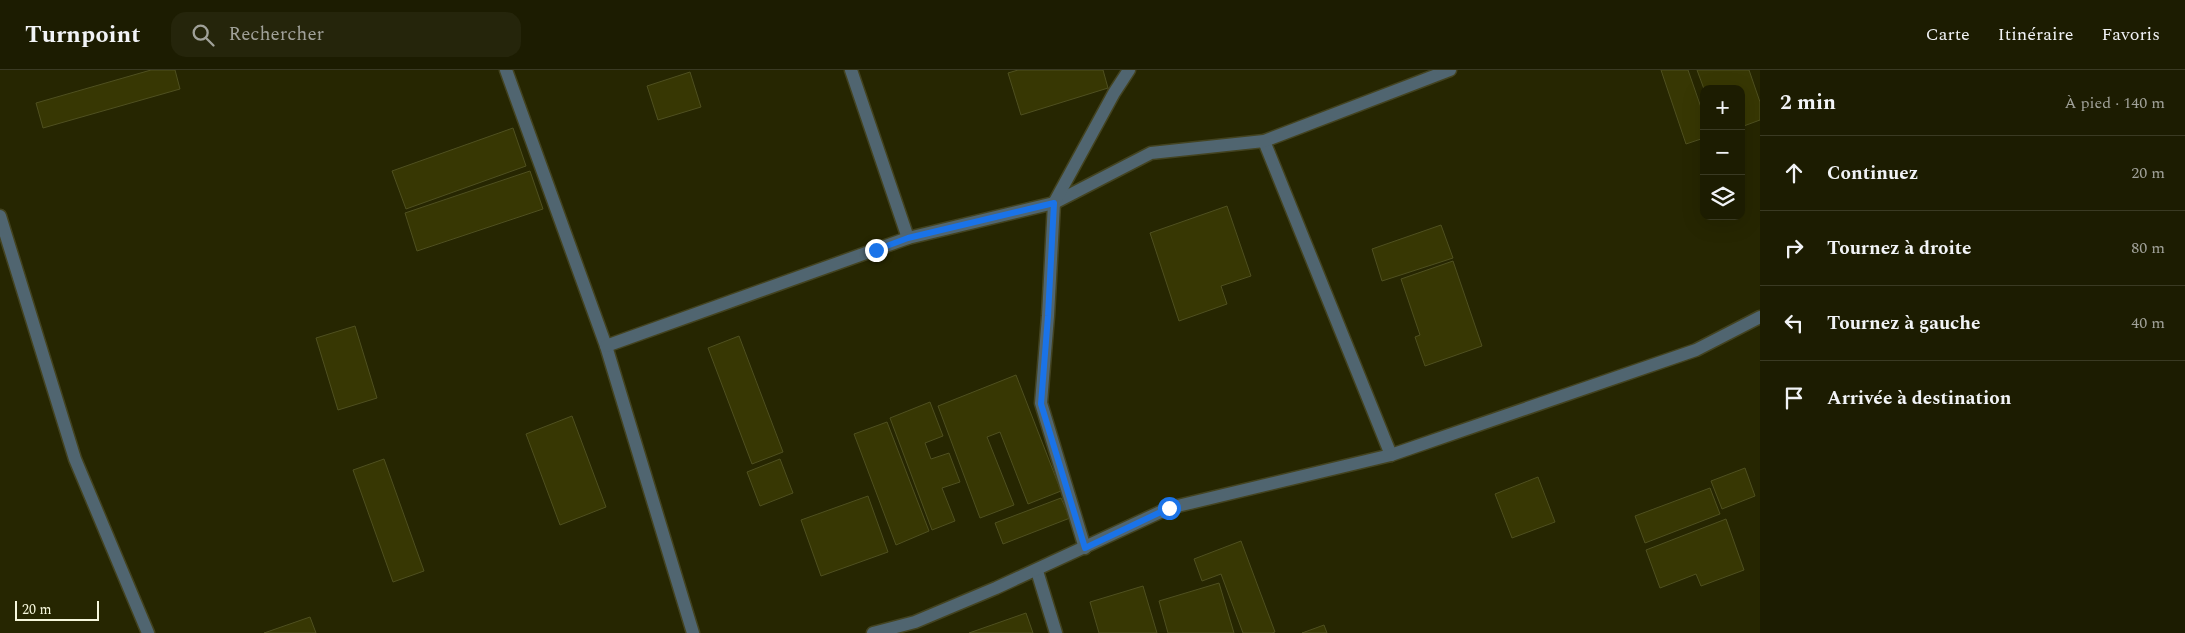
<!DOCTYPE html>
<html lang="fr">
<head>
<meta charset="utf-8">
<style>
	body { margin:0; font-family:Spectral,serif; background:#25250b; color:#f1f3f6 }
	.controls { position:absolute; right:15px; top:15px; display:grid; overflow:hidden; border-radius:10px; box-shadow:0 5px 20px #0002 }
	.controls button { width:45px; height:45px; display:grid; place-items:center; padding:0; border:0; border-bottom:1px solid #3a3a23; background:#1c1c01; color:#f1f3f6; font:25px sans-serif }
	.scale { position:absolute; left:15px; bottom:12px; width:84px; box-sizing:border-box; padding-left:5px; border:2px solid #f6f7dd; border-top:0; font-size:14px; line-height:18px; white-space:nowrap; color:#f6f7dd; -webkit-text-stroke:4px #262601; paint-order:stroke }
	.stop { position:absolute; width:15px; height:15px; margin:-11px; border:4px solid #1a73e8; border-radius:50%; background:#fff }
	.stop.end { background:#1a73e8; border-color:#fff; box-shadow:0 1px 5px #0008 }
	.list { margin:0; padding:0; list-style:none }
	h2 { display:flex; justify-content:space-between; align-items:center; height:65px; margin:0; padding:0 20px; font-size:21px }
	h2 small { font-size:16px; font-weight:400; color:#a0a199 }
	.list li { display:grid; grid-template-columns:32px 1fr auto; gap:15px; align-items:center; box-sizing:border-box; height:75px; padding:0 20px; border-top:1px solid #3a3a23 }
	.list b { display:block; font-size:19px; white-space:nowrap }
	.list em { font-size:16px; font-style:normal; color:#a0a199 }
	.icon { flex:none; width:28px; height:28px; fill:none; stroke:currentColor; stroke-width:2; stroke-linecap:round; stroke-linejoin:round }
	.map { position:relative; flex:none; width:1760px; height:563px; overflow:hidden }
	header { display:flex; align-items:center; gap:30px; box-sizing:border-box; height:70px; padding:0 25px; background:#1c1c01; border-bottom:1px solid #3a3a23 }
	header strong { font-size:24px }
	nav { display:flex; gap:28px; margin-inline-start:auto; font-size:18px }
	.search { width:350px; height:45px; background:#25250b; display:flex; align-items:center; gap:12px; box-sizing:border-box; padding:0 18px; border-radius:15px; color:#a0a199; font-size:19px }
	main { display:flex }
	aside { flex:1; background:#1c1c01 }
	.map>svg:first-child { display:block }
	.building { fill:#373703; stroke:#4f5020 }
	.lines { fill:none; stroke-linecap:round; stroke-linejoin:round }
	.minor-casing { stroke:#434320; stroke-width:15 }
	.minor { stroke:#506570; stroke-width:12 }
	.route { stroke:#1a73e8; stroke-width:6 }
</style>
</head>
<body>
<header>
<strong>Turnpoint</strong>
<div class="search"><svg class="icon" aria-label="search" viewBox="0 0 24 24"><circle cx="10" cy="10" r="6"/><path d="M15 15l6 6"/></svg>Rechercher</div>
<nav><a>Carte</a><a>Itinéraire</a><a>Favoris</a></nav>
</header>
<main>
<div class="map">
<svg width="1760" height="563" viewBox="0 0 1760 563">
	<rect width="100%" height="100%" fill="#262601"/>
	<g class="building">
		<polygon points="151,0 175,0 180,19 43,58 36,33"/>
		<polygon points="1018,0 1103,0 1108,18 1021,45 1008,3"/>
		<polygon points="1661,0 1688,0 1704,46 1704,68 1686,74"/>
		<polygon points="1697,0 1749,0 1760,32 1760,50 1741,57 1741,19 1704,19"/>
		<polygon points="690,2 701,37 658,50 647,16"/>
		<polygon points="513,58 526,96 406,139 392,101"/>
		<polygon points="530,101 543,139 417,181 405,143"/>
		<polygon points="1227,136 1251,206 1221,216 1227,234 1179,251 1150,163"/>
		<polygon points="1441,155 1453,188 1382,211 1372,179"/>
		<polygon points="1453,191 1482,276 1425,296 1415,267 1420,265 1401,209"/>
		<polygon points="355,256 377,328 338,340 316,268"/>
		<polygon points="739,266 783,382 752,394 708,278"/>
		<polygon points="1016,305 1061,421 1028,434 1000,362 987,367 1014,435 980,448 938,336"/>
		<polygon points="930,332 943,366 925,373 931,389 949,383 960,412 942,418 955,451 932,460 890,348"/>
		<polygon points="572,346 606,437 560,455 526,364"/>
		<polygon points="887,352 929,461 896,475 854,364"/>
		<polygon points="384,389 424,501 393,512 353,400"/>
		<polygon points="780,389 793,423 760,436 747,402"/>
		<polygon points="1745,398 1755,426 1722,439 1711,411"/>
		<polygon points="1538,407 1555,452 1512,468 1495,424"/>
		<polygon points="1710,418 1720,444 1645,473 1635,446"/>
		<polygon points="868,426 888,482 821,506 801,450"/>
		<polygon points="1061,428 1070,448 1003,474 995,453"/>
		<polygon points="1726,449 1744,500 1701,516 1696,504 1660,518 1646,480"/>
		<polygon points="1241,471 1275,562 1272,563 1243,563 1221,504 1202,511 1194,489"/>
		<polygon points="1219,513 1234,563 1168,563 1159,531"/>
		<polygon points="1143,516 1157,563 1099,563 1090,532"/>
		<polygon points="1026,543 1033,563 969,563"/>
		<polygon points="310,547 316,563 264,563"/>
		<polygon points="1324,555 1327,563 1302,563"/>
	</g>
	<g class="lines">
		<g class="minor-casing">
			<g id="minor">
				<polyline points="506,0 606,276 693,563"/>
				<polyline points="851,0 908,168"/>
				<polyline points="1264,71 1391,385"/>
				<polyline points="0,146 75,389 148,563"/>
				<polyline points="606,276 908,168 1054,133 1151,83 1264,71 1450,0"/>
				<polyline points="1085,478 1041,333 1048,246 1054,133 1114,23 1129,0"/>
				<polyline points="1037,501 1056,563"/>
				<polyline points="873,563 915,552 996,518 1169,438 1391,385 1696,280 1760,247"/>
			</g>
		</g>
		<use href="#minor" class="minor"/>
	</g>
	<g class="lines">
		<polyline class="route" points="876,180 908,168 1054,133 1048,246 1041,334 1085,478 1169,438"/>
	</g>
</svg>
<div class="controls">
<button>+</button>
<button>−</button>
<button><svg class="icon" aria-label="layers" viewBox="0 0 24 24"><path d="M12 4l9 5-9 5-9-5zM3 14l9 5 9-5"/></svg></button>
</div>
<div class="scale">20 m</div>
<div class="stop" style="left:1169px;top:438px"></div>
<div class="stop end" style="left:876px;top:180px"></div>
</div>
<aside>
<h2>2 min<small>À pied · 140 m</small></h2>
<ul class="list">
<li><svg class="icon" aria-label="ahead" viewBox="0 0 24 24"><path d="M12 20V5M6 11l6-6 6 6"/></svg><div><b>Continuez</b></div><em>20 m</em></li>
<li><svg class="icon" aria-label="right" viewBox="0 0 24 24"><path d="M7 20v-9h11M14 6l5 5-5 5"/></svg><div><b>Tournez à droite</b></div><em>80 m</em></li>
<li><svg class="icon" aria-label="left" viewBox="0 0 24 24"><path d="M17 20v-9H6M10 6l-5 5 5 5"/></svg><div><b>Tournez à gauche</b></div><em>40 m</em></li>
<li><svg class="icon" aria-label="arrive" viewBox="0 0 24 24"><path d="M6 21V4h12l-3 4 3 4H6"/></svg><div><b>Arrivée à destination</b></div></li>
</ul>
</aside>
</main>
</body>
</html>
